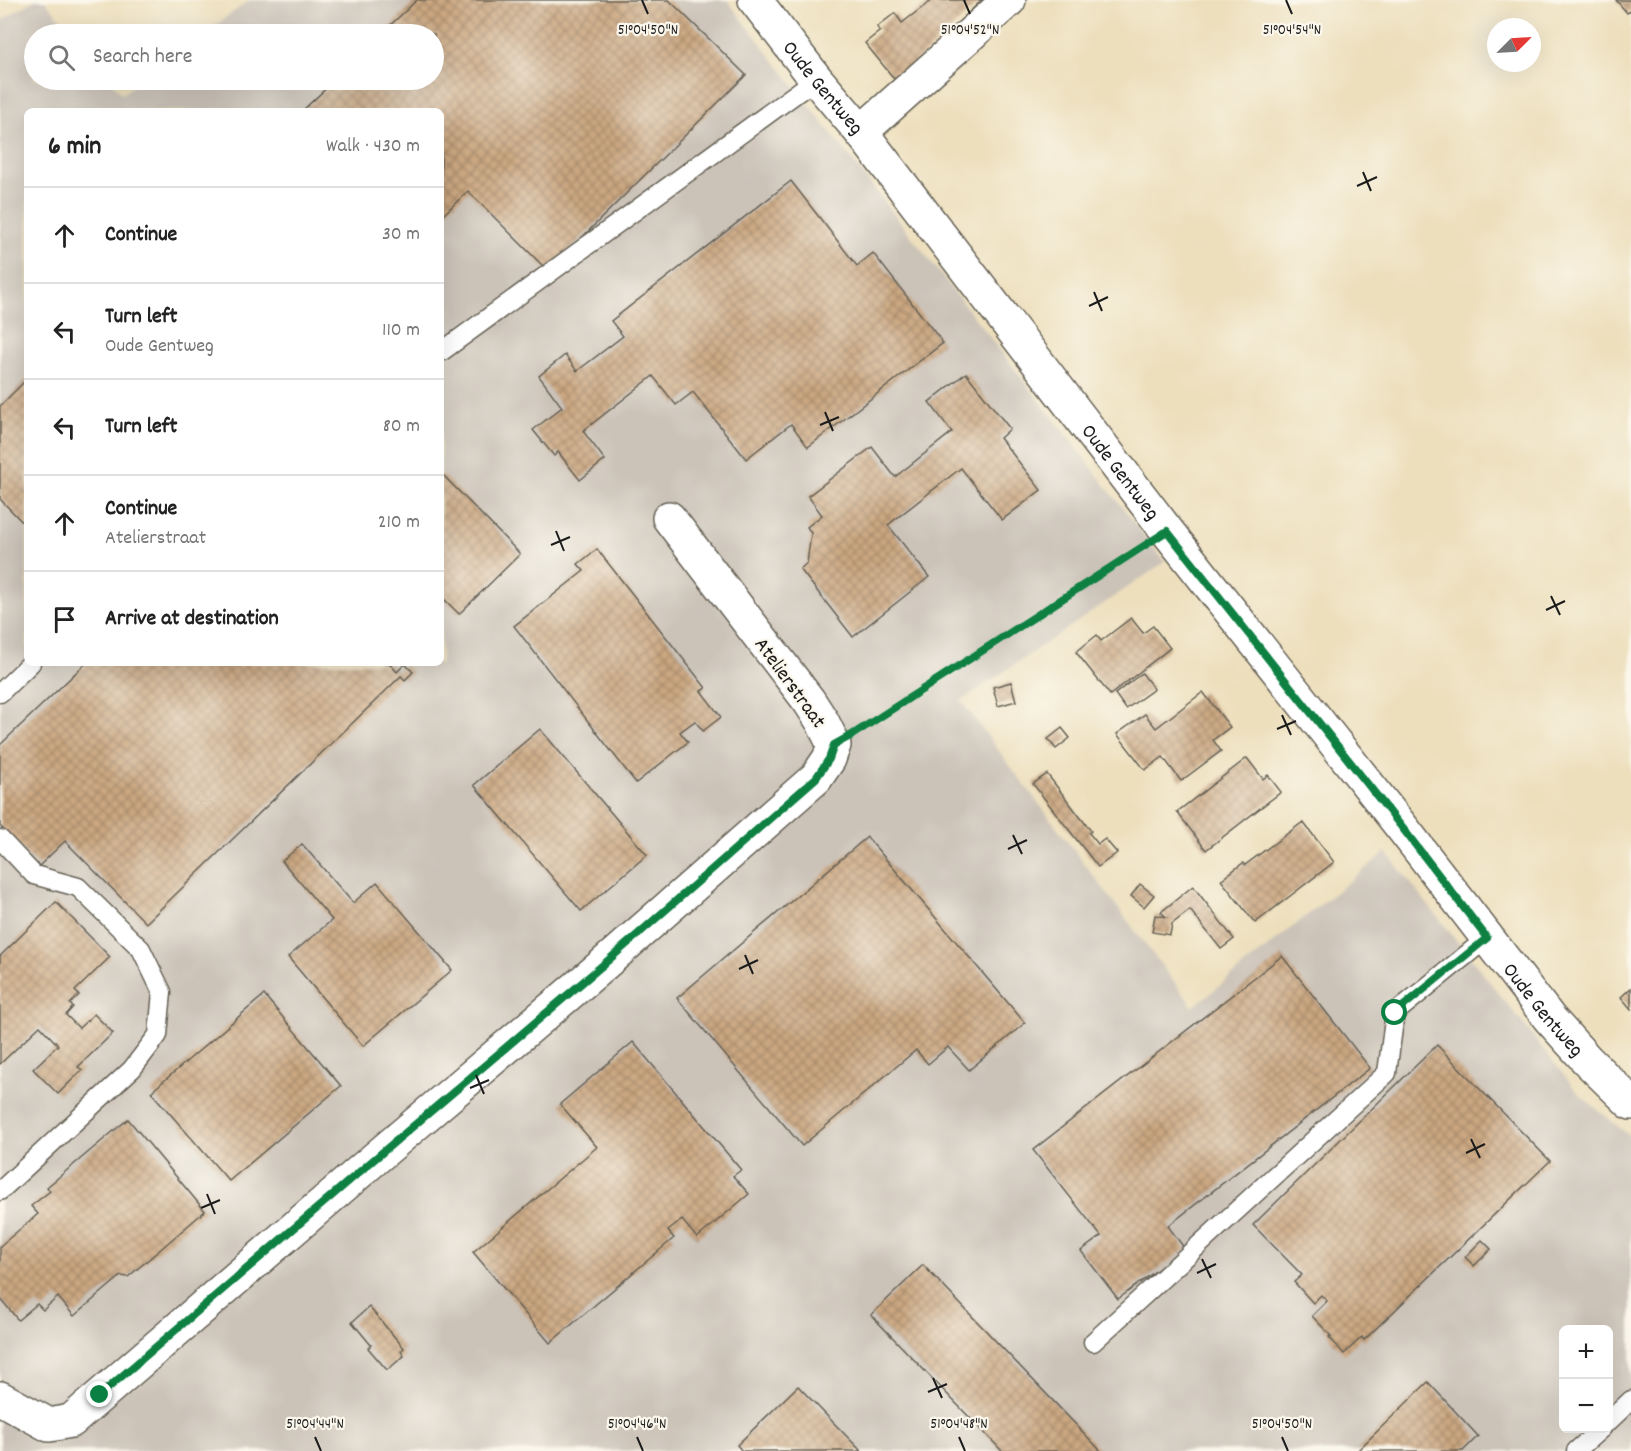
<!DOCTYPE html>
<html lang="en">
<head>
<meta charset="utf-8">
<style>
	body { margin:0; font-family:Dekko,sans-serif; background:#f2f2f2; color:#222 }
	.controls { position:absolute; right:18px; bottom:18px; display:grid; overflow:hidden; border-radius:9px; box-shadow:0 6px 24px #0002 }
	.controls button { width:54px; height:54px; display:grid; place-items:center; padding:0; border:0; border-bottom:2px solid #e0e0e0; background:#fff; color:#222; font:30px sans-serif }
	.compass { position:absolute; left:1487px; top:18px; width:54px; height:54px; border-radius:50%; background:#fff; box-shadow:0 6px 24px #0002; rotate:66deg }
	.stop { position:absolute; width:18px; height:18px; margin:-14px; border:4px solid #0b8043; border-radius:50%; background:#fff }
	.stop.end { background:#0b8043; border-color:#fff; box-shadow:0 2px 6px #0008 }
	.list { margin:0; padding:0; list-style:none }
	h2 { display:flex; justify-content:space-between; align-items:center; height:78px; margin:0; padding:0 24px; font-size:26px }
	h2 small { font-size:20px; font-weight:400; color:#767676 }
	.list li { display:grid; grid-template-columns:39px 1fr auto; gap:18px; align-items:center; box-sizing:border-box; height:96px; padding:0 24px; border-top:2px solid #e0e0e0 }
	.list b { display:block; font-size:22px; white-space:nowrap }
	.list p { margin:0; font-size:20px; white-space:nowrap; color:#767676 }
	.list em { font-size:20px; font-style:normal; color:#767676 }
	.icon { flex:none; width:33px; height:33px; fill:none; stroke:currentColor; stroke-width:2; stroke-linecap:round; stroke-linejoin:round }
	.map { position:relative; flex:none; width:1631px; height:1451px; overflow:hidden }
	.search { position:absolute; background:#fff; box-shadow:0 6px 24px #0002; left:24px; top:24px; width:420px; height:66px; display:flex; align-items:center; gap:15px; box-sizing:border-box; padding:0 21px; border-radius:33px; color:#767676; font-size:22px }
	.panel { position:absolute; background:#fff; box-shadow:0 6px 24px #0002; left:24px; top:108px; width:420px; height:558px; border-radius:9px }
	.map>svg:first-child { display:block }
	.industrial { fill:#cbc2b8; fill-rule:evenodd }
	.building { fill:url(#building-cross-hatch) }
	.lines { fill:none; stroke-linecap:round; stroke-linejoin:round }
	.service-casing { stroke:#656054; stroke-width:21 }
	.minor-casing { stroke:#656054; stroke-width:36 }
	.path { stroke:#656054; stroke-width:4; stroke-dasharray:4.5 4.5; stroke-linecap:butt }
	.service { stroke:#fff; stroke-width:18 }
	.minor { stroke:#fff; stroke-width:33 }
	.route { stroke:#0b8043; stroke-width:8 }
	.ticks { fill:none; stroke:#1c1c1c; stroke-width:2 }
	.labels { text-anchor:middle; stroke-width:4.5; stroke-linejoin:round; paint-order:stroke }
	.street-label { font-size:21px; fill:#1c1c1c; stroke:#fbf7ec }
	.ticks-label { font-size:15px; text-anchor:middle; fill:#1c1c1c; stroke:#fbf7ec; stroke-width:4.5; stroke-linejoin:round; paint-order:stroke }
</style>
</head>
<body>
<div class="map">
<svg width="1631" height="1451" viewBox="0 0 1631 1451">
	<defs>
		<pattern id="building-cross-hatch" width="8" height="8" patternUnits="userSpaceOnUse" patternTransform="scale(1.5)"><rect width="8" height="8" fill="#cba781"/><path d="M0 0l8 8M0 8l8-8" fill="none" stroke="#a48769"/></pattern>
	</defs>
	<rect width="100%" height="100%" fill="#fbf7ec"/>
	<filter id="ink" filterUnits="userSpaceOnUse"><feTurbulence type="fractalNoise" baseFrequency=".0167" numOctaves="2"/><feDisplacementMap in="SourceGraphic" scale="12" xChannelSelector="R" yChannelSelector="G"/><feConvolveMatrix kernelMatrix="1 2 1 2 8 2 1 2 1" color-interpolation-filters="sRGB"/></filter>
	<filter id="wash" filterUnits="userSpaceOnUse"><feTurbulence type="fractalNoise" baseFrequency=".008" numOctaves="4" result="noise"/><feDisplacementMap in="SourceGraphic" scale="24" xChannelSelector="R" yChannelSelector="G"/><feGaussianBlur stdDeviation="1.35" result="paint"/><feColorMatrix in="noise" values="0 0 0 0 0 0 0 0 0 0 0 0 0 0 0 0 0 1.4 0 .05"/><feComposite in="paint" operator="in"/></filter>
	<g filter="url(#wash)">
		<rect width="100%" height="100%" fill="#eddfbc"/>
		<path class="industrial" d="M35,0h10l28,34h-39v46h76l12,14 19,-14h293v-46h-231l47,-34h477l438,562 -204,139 232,306 193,-155 193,242 52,43v314h-1631v-1430zM27,111h414v552h-414zM1564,1330h44v98h-44z"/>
		<g id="blocks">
			<g class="building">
				<polygon points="417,0 669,0 746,75 548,271 468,191 441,217 441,111 302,111 335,80 434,80 434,34 381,34"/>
				<polygon points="932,0 982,0 896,81 865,43 880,31 877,27 895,13 902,23"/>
				<polygon points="1616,0 1631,0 1631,10 1627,13"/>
				<polygon points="791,181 857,266 873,253 943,343 808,447 791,424 746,459 693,392 676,405 653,376 583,431 605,460 580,480 558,452 554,456 533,430 562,407 539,376 565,355 577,371 623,336 611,321"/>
				<polygon points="966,373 1010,429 1000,438 1041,490 1002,520 961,468 888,525 929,577 853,637 800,569 807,563 811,533 807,527 822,515 808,496 872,447 895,477 952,432 929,402"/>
				<polygon points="27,379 27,527 0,499 0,406"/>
				<polygon points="441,473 520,554 459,614 441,596"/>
				<polygon points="597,549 706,688 701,691 721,717 703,731 695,721 680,732 688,742 636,783 514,626 584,571 578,564"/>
				<polygon points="1131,618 1143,633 1153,626 1170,648 1110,695 1076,652 1097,635 1101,641"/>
				<polygon points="86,663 389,663 397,672 405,664 413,672 405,680 401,676 146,923 65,841 39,866 0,826 0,745"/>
				<polygon points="1142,673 1154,689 1126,709 1115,694"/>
				<polygon points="1011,682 1016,701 998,706 993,687"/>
				<polygon points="1203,692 1230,727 1213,740 1221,751 1181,781 1163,757 1145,770 1117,734 1145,714 1156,728"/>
				<polygon points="1062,728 1070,738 1056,749 1048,739"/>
				<polygon points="540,729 647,855 581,911 474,785"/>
				<polygon points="1247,758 1263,779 1268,775 1281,792 1206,850 1177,812"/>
				<polygon points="1047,774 1091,831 1089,833 1098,844 1105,839 1117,853 1098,867 1033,784"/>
				<polygon points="1303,822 1334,862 1255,923 1221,880 1243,863 1245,865"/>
				<polygon points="867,837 1025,1023 969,1070 948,1047 928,1064 916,1050 802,1146 677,998"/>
				<polygon points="302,844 353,903 377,882 452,970 363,1046 288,957 332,920 282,861"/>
				<polygon points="1140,884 1154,895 1144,907 1131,896"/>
				<polygon points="1193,886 1234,939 1221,949 1190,910 1172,924 1170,935 1152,932 1155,915 1166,917 1161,912"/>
				<polygon points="56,902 110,957 75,991 79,995 70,1004 73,1007 66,1015 79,1028 94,1014 113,1033 78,1067 82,1070 58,1094 33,1069 58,1045 40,1026 0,1064 0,956"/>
				<polygon points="1282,956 1370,1068 1168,1226 1185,1249 1118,1299 1081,1251 1101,1236 1033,1150"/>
				<polygon points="1631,988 1631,1009 1621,997"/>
				<polygon points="264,995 341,1086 229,1181 151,1092"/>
				<polygon points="633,1042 741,1170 733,1176 749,1194 697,1238 682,1220 668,1231 674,1238 550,1343 473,1252 597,1147 560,1104"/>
				<polygon points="1437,1045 1550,1161 1364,1340 1362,1337 1344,1354 1329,1337 1331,1336 1312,1316 1327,1301 1321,1295 1313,1303 1294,1282 1302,1275 1253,1225"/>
				<polygon points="128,1119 205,1211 128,1277 121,1276 74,1316 58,1297 43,1310 37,1304 18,1320 0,1298 0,1246 38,1214 31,1206 50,1191 47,1187"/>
				<polygon points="1482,1240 1491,1249 1474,1266 1465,1257"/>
				<polygon points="923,1265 1101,1451 1002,1451 871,1315"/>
				<polygon points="369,1307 404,1348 401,1351 404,1356 387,1370 368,1348 371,1345 352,1322"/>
				<polygon points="1428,1382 1478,1436 1463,1451 1357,1451"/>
				<polygon points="798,1386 861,1451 742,1451 737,1445"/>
			</g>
		</g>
	</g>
	<g filter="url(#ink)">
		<use href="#blocks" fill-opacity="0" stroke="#656054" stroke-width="1.5"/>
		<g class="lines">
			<g class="service-casing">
				<g id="service">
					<polyline points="441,352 816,79"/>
					<polyline points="0,693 31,663"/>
					<polyline points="0,839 34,875 78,887 141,949 162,992 158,1035 132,1069 0,1191"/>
					<polyline points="1093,1342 1387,1073 1395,1013 1487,938"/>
					<polyline points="1608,1422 1631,1400"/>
					<polyline points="1576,1451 1602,1428"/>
				</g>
			</g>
			<g class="minor-casing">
				<g id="minor">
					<path id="s1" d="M755,0l61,79 45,53 306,399 237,299 146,189 37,41 44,43"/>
					<polyline points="861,132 1009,0"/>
					<polyline points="0,1398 49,1425 71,1421 371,1162 604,964 816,778 829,759 834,745 822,721 809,701 669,518"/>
				</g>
			</g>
			<polyline class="path" points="861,730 1139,549"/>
			<use href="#service" class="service"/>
			<use href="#minor" class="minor"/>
		</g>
	</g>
	<g class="lines" filter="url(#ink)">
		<polyline class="route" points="100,1395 371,1162 604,964 816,778 829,759 834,745 852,735 1167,531 1404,830 1487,938 1395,1013"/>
	</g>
	<path class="ticks" d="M642,0l6,14M964,0l6,14M1286,0l6,14M1363,172l8,19M1357,186l20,-9M1094,292l8,19M1089,306l19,-9M825,412l8,19M820,425l19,-8M556,531l8,20M551,545l19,-8M1551,596l9,19M1546,610l19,-9M1282,715l9,20M1277,729l19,-8M1013,835l9,19M1008,849l19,-9M745,955l8,19M739,969l19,-9M476,1075l8,19M470,1088l19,-8M1471,1139l9,19M1466,1153l19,-9M207,1194l8,20M201,1208l19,-8M1202,1259l9,19M1197,1273l19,-9M933,1378l9,20M928,1392l19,-8M315,1437l6,14M637,1437l6,14M959,1437l6,14M1282,1437l6,14"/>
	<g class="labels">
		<g class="street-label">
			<text dy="7" stroke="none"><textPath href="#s1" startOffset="111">Oude Gentweg</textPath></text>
			<text dy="7" stroke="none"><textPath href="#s1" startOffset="597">Oude Gentweg</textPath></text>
			<text transform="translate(791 682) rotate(54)" y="7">Atelierstraat</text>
			<text dy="7" stroke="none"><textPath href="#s1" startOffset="1281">Oude Gentweg</textPath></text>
		</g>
	</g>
	<g class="ticks-label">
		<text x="648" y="34">51°04'50"N</text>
		<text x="1292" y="34">51°04'54"N</text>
		<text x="970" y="34">51°04'52"N</text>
		<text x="315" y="1428">51°04'44"N</text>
		<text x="637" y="1428">51°04'46"N</text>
		<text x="959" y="1428">51°04'48"N</text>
		<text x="1282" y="1428">51°04'50"N</text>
	</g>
</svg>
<div class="controls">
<button>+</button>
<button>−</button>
</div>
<svg class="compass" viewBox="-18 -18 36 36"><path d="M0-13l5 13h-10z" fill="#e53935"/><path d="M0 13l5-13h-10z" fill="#767676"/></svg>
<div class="stop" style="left:1395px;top:1013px"></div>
<div class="stop end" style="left:100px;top:1395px"></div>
<div class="search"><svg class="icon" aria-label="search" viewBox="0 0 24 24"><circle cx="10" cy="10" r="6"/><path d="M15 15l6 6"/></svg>Search here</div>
<section class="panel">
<h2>6 min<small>Walk · 430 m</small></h2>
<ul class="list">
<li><svg class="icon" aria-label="ahead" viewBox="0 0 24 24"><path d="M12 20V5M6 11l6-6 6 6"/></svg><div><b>Continue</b></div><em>30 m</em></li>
<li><svg class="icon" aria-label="left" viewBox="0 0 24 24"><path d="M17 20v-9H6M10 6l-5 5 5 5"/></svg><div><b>Turn left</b><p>Oude Gentweg</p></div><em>110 m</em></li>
<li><svg class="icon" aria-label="left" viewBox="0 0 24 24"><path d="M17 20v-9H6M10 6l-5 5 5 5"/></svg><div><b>Turn left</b></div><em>80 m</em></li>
<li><svg class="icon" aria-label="ahead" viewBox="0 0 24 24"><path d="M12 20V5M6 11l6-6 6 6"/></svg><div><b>Continue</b><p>Atelierstraat</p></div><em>210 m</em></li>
<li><svg class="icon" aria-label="arrive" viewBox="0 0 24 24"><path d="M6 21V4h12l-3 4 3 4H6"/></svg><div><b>Arrive at destination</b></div></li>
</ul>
</section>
</div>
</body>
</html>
